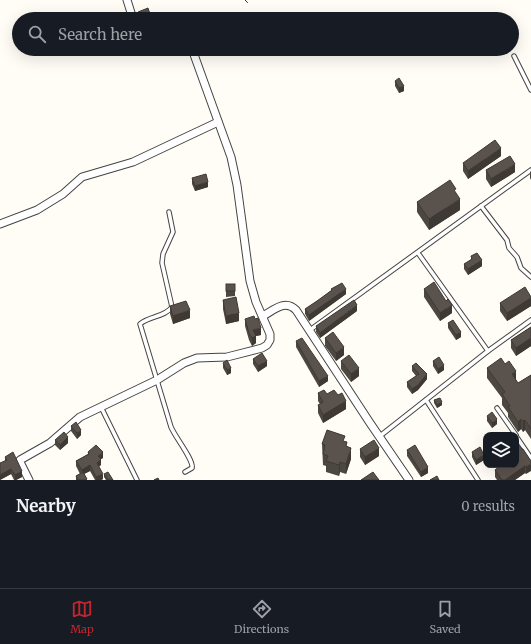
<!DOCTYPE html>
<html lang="en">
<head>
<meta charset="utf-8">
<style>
	body { margin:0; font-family:Merriweather,serif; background:#20242c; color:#f1f3f6 }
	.controls { position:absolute; right:12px; bottom:12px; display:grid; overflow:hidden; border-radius:8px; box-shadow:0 4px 16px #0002 }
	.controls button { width:36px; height:36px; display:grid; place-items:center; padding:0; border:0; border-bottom:1px solid #363941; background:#171b24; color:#f1f3f6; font:20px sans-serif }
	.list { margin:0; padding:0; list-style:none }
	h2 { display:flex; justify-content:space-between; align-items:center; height:52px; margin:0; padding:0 16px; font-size:17px }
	h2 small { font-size:13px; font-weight:400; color:#9ea1a6 }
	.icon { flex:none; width:22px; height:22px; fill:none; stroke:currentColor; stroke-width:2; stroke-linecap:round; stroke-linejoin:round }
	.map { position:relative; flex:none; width:531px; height:480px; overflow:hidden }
	.search { position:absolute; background:#171b24; box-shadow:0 4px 16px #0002; left:12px; right:12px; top:12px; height:44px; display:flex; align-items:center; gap:10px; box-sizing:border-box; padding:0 14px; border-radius:22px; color:#9ea1a6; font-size:15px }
	.sheet { height:108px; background:#171b24 }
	nav { display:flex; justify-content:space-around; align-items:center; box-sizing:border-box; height:56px; border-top:1px solid #363941; background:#171b24; font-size:11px; color:#9ea1a6 }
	nav a { display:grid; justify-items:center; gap:2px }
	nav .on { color:#c4262e }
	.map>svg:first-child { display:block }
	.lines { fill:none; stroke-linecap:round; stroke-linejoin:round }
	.lane-casing { stroke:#444; stroke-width:5.5 }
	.street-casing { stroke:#444; stroke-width:9 }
	.path { stroke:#333; stroke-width:1; stroke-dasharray:4 2; stroke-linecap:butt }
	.lane { stroke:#fff; stroke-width:3.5 }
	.street { stroke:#fff; stroke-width:7 }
	.wall { fill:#4d4742 }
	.shaded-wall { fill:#3f3936 }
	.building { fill:#5a524d; stroke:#3f3936 }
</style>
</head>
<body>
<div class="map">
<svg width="531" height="480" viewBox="0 0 531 480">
	<rect width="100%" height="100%" fill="#fffdf5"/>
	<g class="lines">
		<g class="lane-casing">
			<g id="lane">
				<polyline points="514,56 531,90"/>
				<polyline points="481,206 507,240 509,248 517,257 521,268 531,277"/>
				<path d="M169,212l4,20 -10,22 -1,9 10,44c-7,10 -23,9 -32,17l31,103c4,10 23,33 21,41l-7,4"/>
				<polyline points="418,253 488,351"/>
				<polyline points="310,330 531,170"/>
				<polyline points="426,400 478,480"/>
				<polyline points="101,407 137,480"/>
				<polyline points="497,408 516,435"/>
				<polyline points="380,436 488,351 531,320"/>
				<polyline points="516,436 531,458"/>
			</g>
		</g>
		<g class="street-casing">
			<g id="street">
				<polyline points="127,0 133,19"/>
				<polyline points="0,224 37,210 63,194 82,177 133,162 218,122"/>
				<path d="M263,316c11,-6 22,-17 33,-6l74,113 39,57"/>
				<polyline points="29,480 20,462 20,460 50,443 80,417 157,380 184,363 197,358 227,357 262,348 267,345 270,340 270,334 256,302 250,281 237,185 231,157 192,49"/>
			</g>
		</g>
		<polyline class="path" points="245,0 248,3"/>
		<use href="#lane" class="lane"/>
		<use href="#street" class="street"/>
	</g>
	<g class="wall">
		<polygon points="395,81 404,91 399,93 395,86"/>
		<polygon points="501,156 468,179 463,171 463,163"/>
		<polygon points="486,170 515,172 491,187 486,179"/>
		<polygon points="531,171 531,180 530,178 530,172"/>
		<polygon points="192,178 208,187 195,191 192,184"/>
		<polygon points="417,202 460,210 429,230 417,212"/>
		<polygon points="471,256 482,266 468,275 464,269 464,264 471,260"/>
		<polygon points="226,284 235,284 235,296 226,297"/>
		<polygon points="331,289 346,294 309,321 305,314 305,309 317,301 331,291"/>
		<polygon points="424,289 452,313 440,321 424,297"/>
		<polygon points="531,297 531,306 507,321 500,311 500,303"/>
		<polygon points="223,300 239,321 226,324 223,309"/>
		<polygon points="170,306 190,318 173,324 170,314"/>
		<polygon points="357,311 320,338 316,332 316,326"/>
		<polygon points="245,319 261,335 256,336 256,343 252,346 249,340 245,326"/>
		<polygon points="448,323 461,337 456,340 448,328"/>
		<polygon points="531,327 531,346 516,356 511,348 511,340"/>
		<polygon points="325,338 344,355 336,361 325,346"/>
		<polygon points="296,341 328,381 319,387 296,347"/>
		<polygon points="253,359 267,366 258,372 253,364"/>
		<polygon points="341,361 359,376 351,382 341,369"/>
		<polygon points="433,361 444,370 438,374 433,366"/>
		<polygon points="223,363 231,373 227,375 223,368"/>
		<polygon points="412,366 427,379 418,390 412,394 407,387 407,382 416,376 412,371"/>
		<polygon points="487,368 516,380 518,383 531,375 531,439 525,430 523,432 521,429 518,432 508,417 508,413 502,405 502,398 487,378"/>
		<polygon points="318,393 338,395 346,409 323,423 318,413 318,405 320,404 318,401"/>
		<polygon points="434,400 442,405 437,408 434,403"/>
		<polygon points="487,416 497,424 492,428 487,421"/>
		<polygon points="71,426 81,435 77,439 71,431"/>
		<polygon points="55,440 68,443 60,450 55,445"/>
		<polygon points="345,442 351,459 346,474 340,472 339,476 326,472 326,466 323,465 322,444"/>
		<polygon points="360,449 379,456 365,465 360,457"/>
		<polygon points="407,450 428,473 421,477 407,456"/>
		<polygon points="88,452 103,458 101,459 101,465 99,466 103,479 101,480 95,480 90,471 84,474 87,480 76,480 76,476 80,474 76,466 76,461 88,454"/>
		<polygon points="472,452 484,460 476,465 472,457"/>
		<polygon points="5,457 22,477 16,480 14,480 11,474 0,480 5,460"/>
		<polygon points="531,461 526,474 525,473 515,480 497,480 495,477 495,470"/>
		<polygon points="104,474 113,480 106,480 104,477"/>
	</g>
	<g class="shaded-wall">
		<polygon points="150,14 150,19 140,19 140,18"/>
		<polygon points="404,86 404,91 399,93 399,88"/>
		<polygon points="501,148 501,156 468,179 468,171"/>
		<polygon points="515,164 515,172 491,187 491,179"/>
		<polygon points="208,182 208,187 195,191 195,186"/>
		<polygon points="460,199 460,210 429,230 429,219"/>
		<polygon points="482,260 482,266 468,275 468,269"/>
		<polygon points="346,289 346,294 309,321 309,315"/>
		<polygon points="531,298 531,306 507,321 507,313"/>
		<polygon points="357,305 357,311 320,338 320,333"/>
		<polygon points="452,305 452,313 440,321 440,313"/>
		<polygon points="190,310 190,318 173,324 173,316"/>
		<polygon points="239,313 239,321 226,324 226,316"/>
		<polygon points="261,328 261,335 256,336 256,343 252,346 252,338 253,330"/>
		<polygon points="461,332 461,337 456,340 456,335"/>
		<polygon points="531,338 531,346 516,356 516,348"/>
		<polygon points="344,347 344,355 336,361 336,353"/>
		<polygon points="267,361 267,366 258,372 258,366"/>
		<polygon points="444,365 444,370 438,374 438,369"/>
		<polygon points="231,368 231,373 227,375 227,370"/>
		<polygon points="359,368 359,376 351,382 351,374"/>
		<polygon points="516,371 516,382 512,374"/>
		<polygon points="427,374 427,379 418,390 412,394 412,389"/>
		<polygon points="328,376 328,381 319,387 319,381"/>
		<polygon points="346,401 346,409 323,423 323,415"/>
		<polygon points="442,402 442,405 437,408 437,405"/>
		<polygon points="497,419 497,424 492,428 492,423"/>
		<polygon points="521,419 521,429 518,432 518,422"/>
		<polygon points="525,420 525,430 523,432 523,421"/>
		<polygon points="81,430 81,435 77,439 77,433"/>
		<polygon points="68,437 68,443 60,450 60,445"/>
		<polygon points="351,448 351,459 346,474 346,464"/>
		<polygon points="379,448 379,456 365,465 365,457"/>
		<polygon points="103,452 103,458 101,459 101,465 97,468 97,463 98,456"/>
		<polygon points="484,455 484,460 476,465 476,460"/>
		<polygon points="340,462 340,472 339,476 339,465"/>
		<polygon points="531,464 531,471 526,474 526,467"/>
		<polygon points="90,465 90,471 82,475 82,470"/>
		<polygon points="525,466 525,473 515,480 505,480"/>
		<polygon points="428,467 428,473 421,477 421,472"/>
		<polygon points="11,469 11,474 0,480 0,475"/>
		<polygon points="22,471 22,477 16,480 15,480 15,475"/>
		<polygon points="103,474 103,479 101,480 96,480 96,477"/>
	</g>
	<g class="building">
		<polygon points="148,8 150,14 140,18 138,12"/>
		<polygon points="399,78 404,86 399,88 395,81"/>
		<polygon points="495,140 501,148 468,171 463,163"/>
		<polygon points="510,156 515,164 491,179 486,170"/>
		<polygon points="206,174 208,182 195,186 192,178"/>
		<polygon points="450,180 456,189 454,190 460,199 429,219 417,202"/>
		<polygon points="477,253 482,260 468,269 464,264 472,259 471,256"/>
		<polygon points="434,282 446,301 448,299 452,305 440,313 424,289"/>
		<polygon points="342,283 346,289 309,315 305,309 317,301 332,290 331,289"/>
		<rect x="226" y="284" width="9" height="7"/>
		<polygon points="525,287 531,297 531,298 507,313 500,303"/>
		<polygon points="236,297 239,313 226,316 223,300"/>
		<polygon points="354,300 357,305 320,333 316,326"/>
		<polygon points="186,301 190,310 173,316 170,306"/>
		<polygon points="254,316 255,319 258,318 261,328 253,330 256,336 252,338 249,333 245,319"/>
		<polygon points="453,320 461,332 456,335 448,323"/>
		<polygon points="531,327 531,338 516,348 511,340"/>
		<polygon points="333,332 344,347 336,353 325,338"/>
		<polygon points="302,338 328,376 319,381 296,341"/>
		<polygon points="262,353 267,361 258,366 253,359"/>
		<polygon points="349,355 359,368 351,374 341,361"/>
		<polygon points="439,357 444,365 438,369 433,361"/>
		<polygon points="501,358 505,364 509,361 516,371 512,374 518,383 531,375 531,429 525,420 523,421 521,419 518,422 508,407 510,406 502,394 505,392 487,368"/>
		<polygon points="227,360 231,368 227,370 223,363"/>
		<polygon points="416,363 427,374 418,385 412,389 407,382 419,374 412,366"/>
		<polygon points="324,390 327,394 334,390 338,395 342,393 346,401 323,415 318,405 323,402 318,393"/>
		<polygon points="440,398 442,402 437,405 434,400"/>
		<polygon points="492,412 497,419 492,423 487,416"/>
		<polygon points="76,422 81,430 77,433 71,426"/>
		<polygon points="327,430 345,436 343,441 347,442 346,446 351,448 346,464 340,462 339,465 326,461 328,456 323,454 325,445 322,444"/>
		<polygon points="64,432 68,437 60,445 55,440"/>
		<polygon points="374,440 379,448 365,457 360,449"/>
		<polygon points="516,442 522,449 523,449 531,461 531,464 526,467 525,466 505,480 502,480 495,470 501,465 516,465"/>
		<polygon points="96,445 103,452 98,456 101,459 97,463 103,474 96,477 90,465 82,470 76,461 89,454 88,452"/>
		<polygon points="415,445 428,467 421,472 407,450"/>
		<polygon points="480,447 484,455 476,460 472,452"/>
		<polygon points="13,452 22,471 15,475 11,469 0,475 0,463 7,460 5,457"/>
		<polygon points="83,472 87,479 85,480 78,480 76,476"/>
		<polygon points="108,472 113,480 108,480 104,474"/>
		<polygon points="373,472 379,480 361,480"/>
		<polygon points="437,476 439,480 430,480"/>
		<polygon points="158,478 159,480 154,480"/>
	</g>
</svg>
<div class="controls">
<button><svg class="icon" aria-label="layers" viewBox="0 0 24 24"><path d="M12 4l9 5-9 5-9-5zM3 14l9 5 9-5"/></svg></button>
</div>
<div class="search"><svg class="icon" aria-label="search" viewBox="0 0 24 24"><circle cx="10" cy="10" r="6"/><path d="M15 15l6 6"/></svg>Search here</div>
</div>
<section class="sheet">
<h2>Nearby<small>0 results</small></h2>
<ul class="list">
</ul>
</section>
<nav>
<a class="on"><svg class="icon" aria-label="map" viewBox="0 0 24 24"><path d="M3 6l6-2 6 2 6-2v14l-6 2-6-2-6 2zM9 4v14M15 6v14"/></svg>Map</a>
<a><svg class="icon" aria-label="directions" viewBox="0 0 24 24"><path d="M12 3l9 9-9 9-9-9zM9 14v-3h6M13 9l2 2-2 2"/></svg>Directions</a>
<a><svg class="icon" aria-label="saved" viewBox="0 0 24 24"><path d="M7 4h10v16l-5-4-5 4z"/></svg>Saved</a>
</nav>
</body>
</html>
